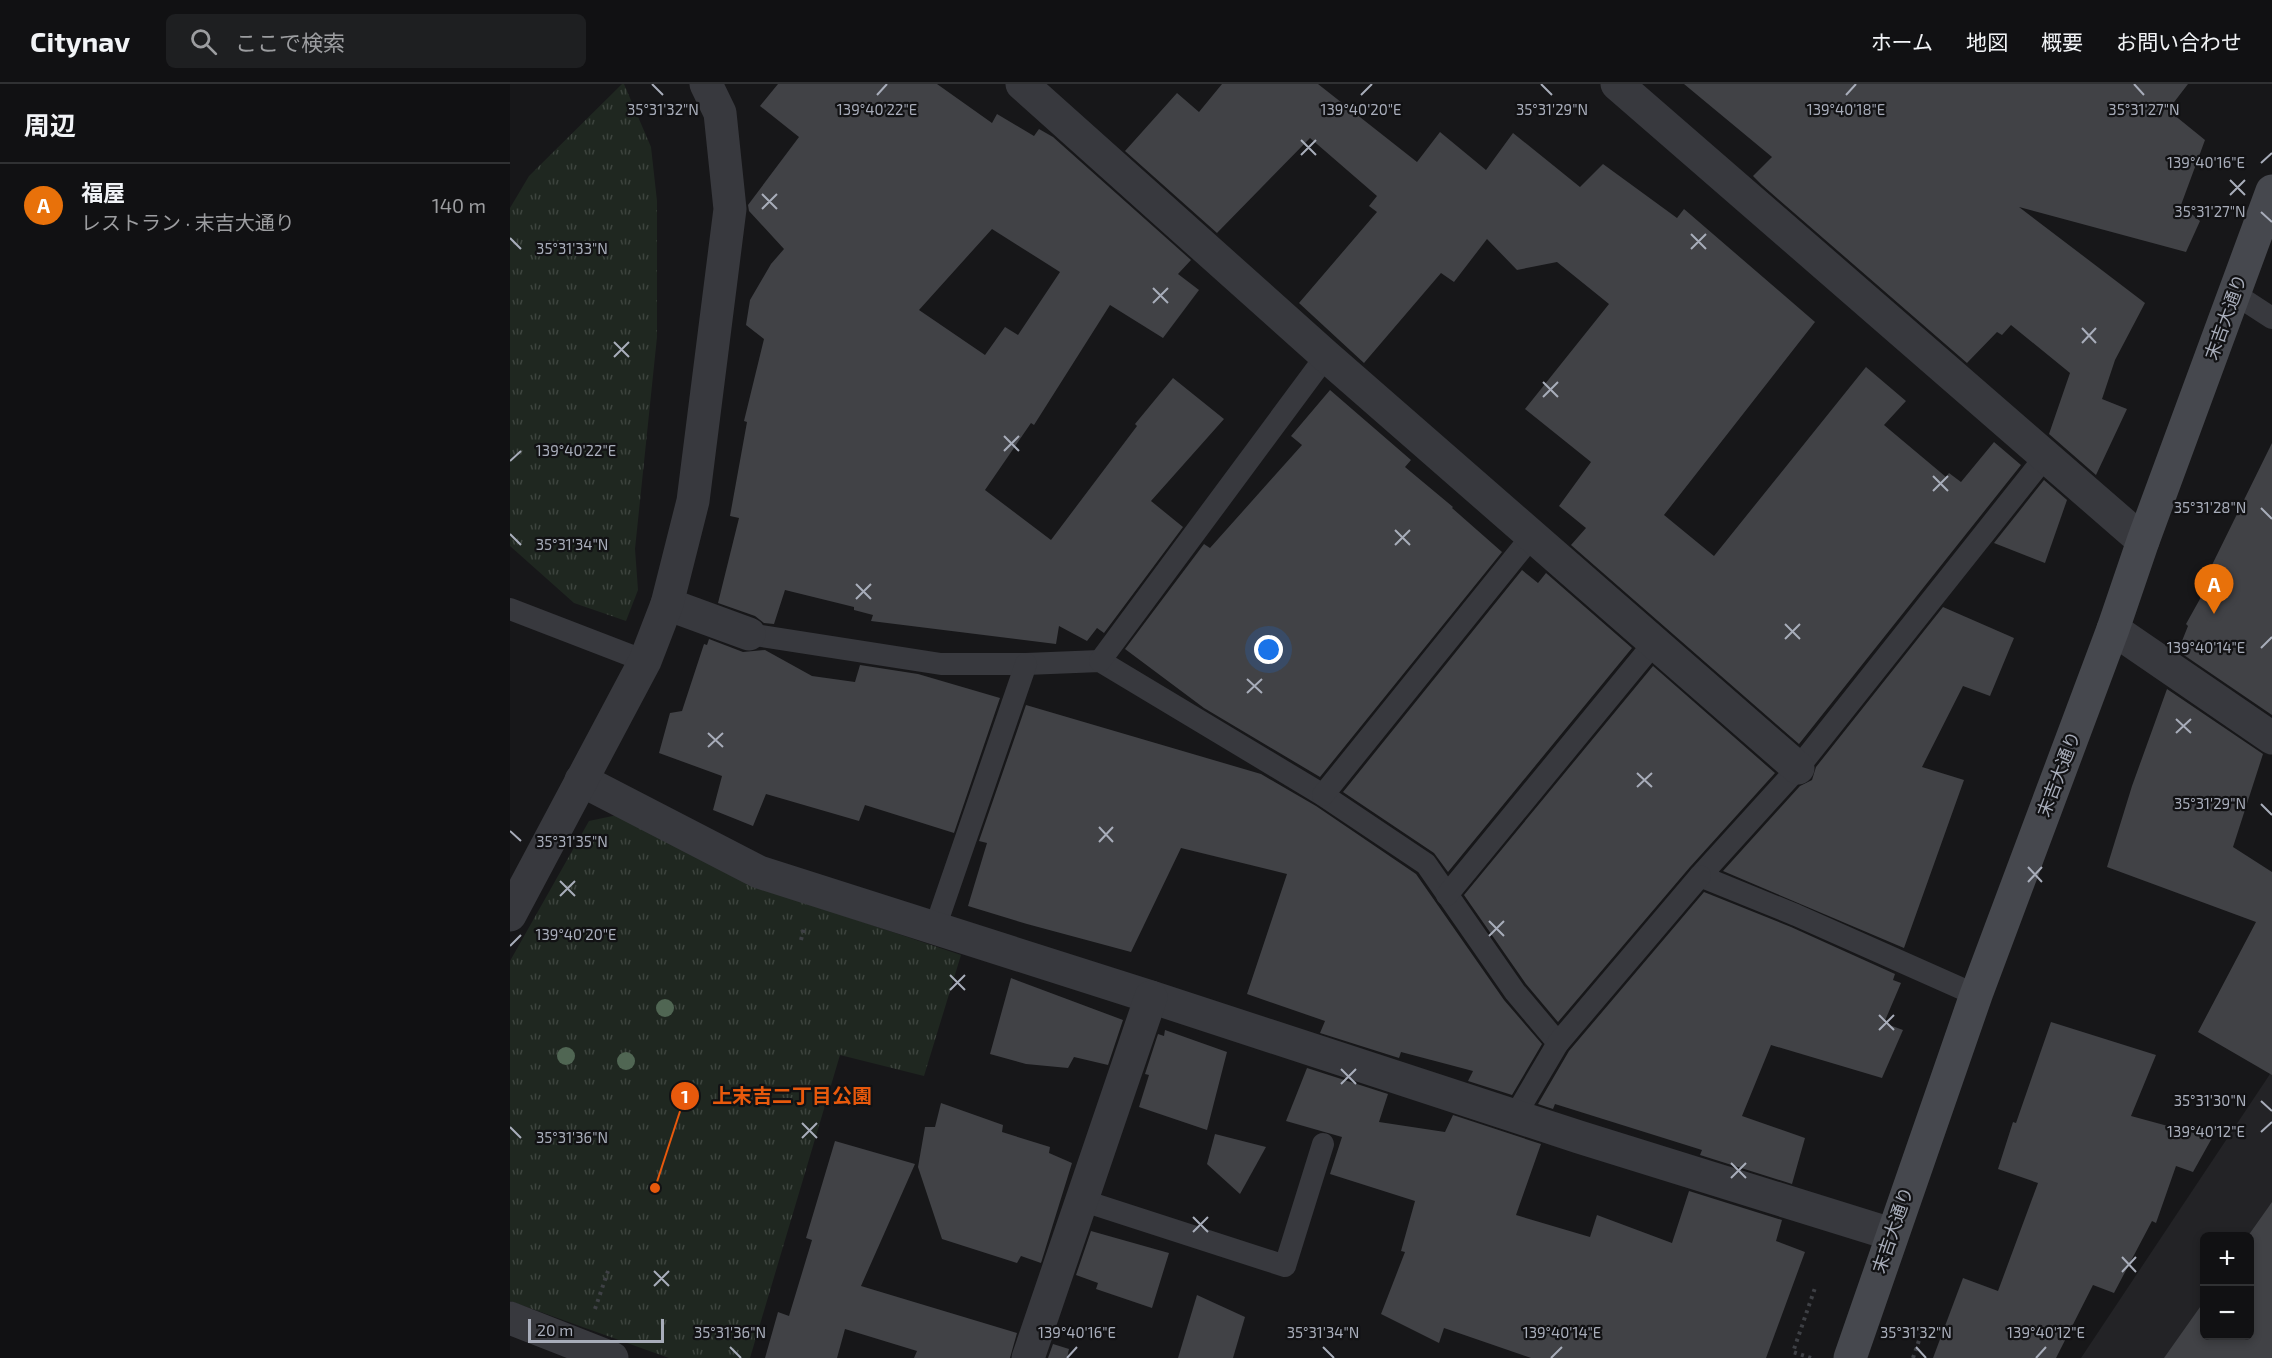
<!DOCTYPE html>
<html lang="ja">
<head>
<meta charset="utf-8">
<style>
	body { margin:0; font-family:"Exo 2","Noto Sans JP",sans-serif; background:#1e1f21; color:#f1f3f6 }
	.controls { position:absolute; right:18px; bottom:18px; display:grid; overflow:hidden; border-radius:9px; box-shadow:0 3px 9px #0003 }
	.controls button { width:54px; height:54px; display:grid; place-items:center; padding:0; border:0; border-bottom:2px solid #303133; background:#111113; color:#f1f3f6; font:30px sans-serif }
	.scale { position:absolute; left:18px; bottom:15px; width:136px; box-sizing:border-box; padding-left:6px; border:3px solid #a8adba; border-top:0; font-size:16px; line-height:21px; white-space:nowrap; color:#a8adba; -webkit-text-stroke:4px #121214; paint-order:stroke }
	.you { position:absolute; left:759px; top:566px; width:21px; height:21px; margin:-15px; border:4px solid #fff; border-radius:50%; background:#1a73e8; box-shadow:0 0 0 9px #1a73e833 }
	.badge { display:grid; place-items:center; width:39px; height:39px; border-radius:50%; background:#fbba2d; color:#fff; font-size:20px; font-weight:700 }
	.pin { position:absolute; translate:-50% -50px; filter:drop-shadow(0 2px 3px #0008) }
	.pin::after { content:''; position:absolute; top:32px; width:21px; height:18px; background:inherit; clip-path:polygon(0 0,100% 0,50% 100%) }
	.list { margin:0; padding:0; list-style:none }
	h2 { display:flex; justify-content:space-between; align-items:center; height:78px; margin:0; padding:0 24px; font-size:26px }
	h2 small { font-size:20px; font-weight:400; color:#9c9da0 }
	.list li { display:grid; grid-template-columns:39px 1fr auto; gap:18px; align-items:center; box-sizing:border-box; height:84px; padding:0 24px; border-top:2px solid #303133 }
	.list b { display:block; font-size:22px; white-space:nowrap }
	.list p { margin:0; font-size:20px; white-space:nowrap; color:#9c9da0 }
	.list em { font-size:20px; font-style:normal; color:#9c9da0 }
	.icon { flex:none; width:33px; height:33px; fill:none; stroke:currentColor; stroke-width:2; stroke-linecap:round; stroke-linejoin:round }
	.map { position:relative; flex:none; width:1762px; height:1274px; overflow:hidden }
	header { display:flex; align-items:center; gap:36px; box-sizing:border-box; height:84px; padding:0 30px; background:#111113; border-bottom:2px solid #303133 }
	header strong { font-size:28px }
	nav { display:flex; gap:33px; margin-inline-start:auto; font-size:21px }
	.search { width:420px; height:54px; background:#1e1f21; display:flex; align-items:center; gap:15px; box-sizing:border-box; padding:0 21px; border-radius:9px; color:#9c9da0; font-size:22px }
	main { display:flex }
	aside { flex:1; background:#111113 }
	.map>svg:first-child { display:block }
	.built { fill:#232326; fill-rule:evenodd }
	.park { fill:url(#park-tufts) }
	.building { fill:#414246; fill-rule:evenodd }
	.lines { fill:none; stroke-linecap:round; stroke-linejoin:round }
	.path { stroke:#3e4045; stroke-width:4; stroke-dasharray:3 4.5; stroke-linecap:butt }
	.lane { stroke:#38393e; stroke-width:22 }
	.street { stroke:#38393e; stroke-width:33 }
	.secondary { stroke:#46484e; stroke-width:33 }
	.tree { fill:#506653 }
	.ticks { fill:none; stroke:#a8adba; stroke-width:2 }
	.labels { text-anchor:middle; stroke-width:4.5; stroke-linejoin:round; paint-order:stroke }
	.street-label { font-size:18px; fill:#a8adba; stroke:#121214 }
	.ticks-label { font-size:15px; text-anchor:middle; fill:#a8adba; stroke:#121214; stroke-width:4.5; stroke-linejoin:round; paint-order:stroke }
	.leader { fill:none; stroke:#e8590c; stroke-width:2 }
	.callout-dot { fill:#e8590c; stroke:#121214; stroke-width:2 }
	.mark-label { font-size:18px; text-anchor:middle; font-weight:bold; fill:#fff }
	.callout-label { font-size:20px; text-anchor:middle; font-weight:bold; fill:#e8590c; stroke:#121214; stroke-width:4.5; stroke-linejoin:round; paint-order:stroke }
</style>
</head>
<body>
<header>
<strong>Citynav</strong>
<div class="search"><svg class="icon" aria-label="search" viewBox="0 0 24 24"><circle cx="10" cy="10" r="6"/><path d="M15 15l6 6"/></svg>ここで検索</div>
<nav><a>ホーム</a><a>地図</a><a>概要</a><a>お問い合わせ</a></nav>
</header>
<main>
<aside>
<h2>周辺<small></small></h2>
<ul class="list">
<li><span class="badge" style="background:#e8710a">A</span><div><b>福屋</b><p>レストラン · 末吉大通り</p></div><em>140 m</em></li>
</ul>
</aside>
<div class="map">
<svg width="1762" height="1274" viewBox="0 0 1762 1274">
	<defs>
		<pattern id="park-tufts" width="24" height="20" patternUnits="userSpaceOnUse" patternTransform="scale(1.5)"><rect width="24" height="20" fill="#1f2720"/><path d="M3 7l-1-3M5 7V3M7 7l1-3M15 17l-1-3M17 17v-4M19 17l1-3" fill="none" stroke="#3d443e"/></pattern>
	</defs>
	<rect width="100%" height="100%" fill="#171719"/>
	<path class="built" d="M1762,987v287h-191zM1694,1152h46v100h-46z"/>
	<g class="park">
		<polygon points="112,0 114,0 141,63 147,117 147,253 125,465 128,506 116,537 64,519 0,462 0,124 19,92"/>
		<polygon points="112,730 251,804 451,871 414,992 330,971 240,1274 159,1274 0,1217 0,877 79,737"/>
	</g>
	<g class="building">
		<path d="M268,0h159l55,39 5,-9 37,22 5,-7 14,8 138,123 -13,14 21,16 -36,48 -53,-33 -76,120 -3,-2 -46,67 66,50 86,-114 -2,-2 38,-46 51,41 -73,82 32,26 -79,106 -7,-5 -10,13 -28,-15 -3,18 -185,-23 2,-6 -19,-5v-3l-69,-17 -11,34 -10,-1 -9,-7 -37,-13 21,-85 -9,-2 17,-94 -3,-1 20,-82 -18,-14 4,-25 21,-36 13,-15 -35,-38 -1,-6 51,-68 -39,-31zM482,145l68,43 -42,63 -13,-8 -20,28 -66,-45z"/>
		<polygon points="712,0 808,0 907,78 930,48 976,86 1003,49 1070,103 1093,80 1167,134 1174,125 1305,238 1154,431 1204,472 1356,283 1396,317 1374,341 1436,393 1439,389 1451,398 1484,358 1511,381 1289,660 1061,461 1076,444 1049,422 1081,378 1015,325 1099,220 1047,178 1007,186 977,155 944,198 931,189 854,279 789,219 867,128 859,122 867,112 800,54 707,149 615,67 667,9 689,28"/>
		<polygon points="1174,0 1678,0 1658,26 1695,56 1671,121 1690,137 1676,168 1509,123 1635,219 1605,276 1592,315 1617,325 1586,391 1539,350 1560,289 1501,241 1492,251 1487,248 1457,279 1252,101 1243,92 1262,73"/>
		<polygon points="820,306 901,376 895,383 943,423 942,424 992,468 810,693 694,624 615,565 694,460 700,464 792,361 781,352"/>
		<polygon points="1762,359 1762,631 1668,567 1678,542 1676,540 1705,488 1700,485"/>
		<polygon points="1534,396 1557,416 1535,479 1484,459"/>
		<polygon points="1012,486 1028,499 1036,489 1122,564 938,788 924,769 833,708"/>
		<polygon points="1433,523 1504,554 1480,612 1453,602 1412,683 1454,696 1394,864 1213,787 1290,702 1302,696 1306,683"/>
		<polygon points="199,555 233,568 255,566 302,592 345,598 350,581 408,590 490,614 444,749 355,721 349,737 256,710 243,742 203,726 212,692 149,669 160,629 172,627 194,560 197,561"/>
		<polygon points="1143,582 1265,689 1180,783 1048,938 1016,900 954,811"/>
		<polygon points="1657,605 1753,670 1723,763 1762,788 1762,991 1688,948 1746,838 1597,783 1622,702"/>
		<polygon points="516,621 751,690 806,722 906,790 994,916 1032,960 1002,1011 958,997 963,987 891,968 889,974 810,949 815,937 737,910 777,790 671,764 621,868 517,840 458,822 477,759 469,757"/>
		<polygon points="1194,808 1281,843 1385,890 1383,896 1391,899 1374,939 1393,946 1372,994 1261,961 1232,1032 1295,1054 1282,1100 1190,1071 1192,1066 1045,1020 1043,1025 1028,1020 1059,967"/>
		<polygon points="501,894 613,936 598,981 564,973 558,984 516,980 480,970"/>
		<polygon points="1541,938 1646,971 1621,1032 1702,1054 1683,1088 1666,1082 1646,1139 1642,1137 1604,1209 1583,1201 1546,1274 1423,1274 1453,1194 1488,1207 1528,1099 1488,1085 1503,1038 1506,1039"/>
		<polygon points="655,946 717,968 697,1046 629,1023 639,991 635,990 648,950 654,952"/>
		<polygon points="797,984 878,1010 869,1038 935,1048 943,1031 1031,1060 1006,1131 1080,1153 1087,1131 1162,1159 1179,1107 1272,1136 1266,1157 1295,1168 1256,1274 1021,1274 934,1244 929,1259 871,1230 895,1168 891,1167 905,1117 820,1090 832,1053 776,1037"/>
		<polygon points="431,1019 493,1041 492,1048 540,1063 539,1069 562,1079 531,1179 511,1172 507,1179 432,1155 408,1083 415,1043 425,1043"/>
		<polygon points="705,1050 756,1063 730,1110 697,1080"/>
		<polygon points="325,1057 405,1080 351,1202 507,1249 500,1274 404,1274 407,1267 335,1245 327,1274 255,1274 268,1228 279,1232 302,1156 296,1154"/>
		<polygon points="1762,1118 1762,1274 1654,1274 1695,1216 1695,1251 1740,1251 1738,1152"/>
		<polygon points="581,1147 659,1169 642,1224 586,1205 588,1199 566,1191"/>
		<polygon points="687,1211 735,1233 723,1274 668,1274"/>
		<polygon points="543,1260 559,1265 557,1274 538,1274"/>
	</g>
	<g class="lines">
		<g class="path">
			<polyline points="291,856 294,844"/>
			<polyline points="85,1225 98,1187"/>
			<polyline points="1301,1274 1283,1268 1306,1201"/>
			<polyline points="1403,1274 1415,1239"/>
		</g>
		<g class="lane">
			<polyline points="1725,210 1762,234"/>
			<polyline points="0,525 135,577"/>
			<polyline points="239,550 431,580 516,580 590,577 813,711 916,780 1005,908 1048,959"/>
			<polyline points="590,577 816,272"/>
			<polyline points="813,711 1022,452"/>
			<polyline points="937,811 1145,558"/>
			<polyline points="425,844 516,580"/>
			<polyline points="1466,911 1286,831 1190,792 1288,684 1535,373"/>
			<polyline points="1005,1032 1048,959 1190,792"/>
			<polyline points="571,1116 775,1182 813,1060"/>
		</g>
		<g class="street">
			<polyline points="512,0 816,272 1288,684"/>
			<polyline points="1107,0 1633,457"/>
			<polyline points="157,520 239,550"/>
			<polyline points="1603,545 1762,654"/>
			<polyline points="71,696 249,788 641,913 1069,1053 1381,1150"/>
			<polyline points="0,831 135,577 157,520 183,417 220,125 210,29 196,0"/>
			<polyline points="0,1234 102,1274"/>
			<polyline points="518,1274 641,913"/>
		</g>
		<polyline class="secondary" points="1340,1274 1466,911 1603,545 1633,457 1762,107"/>
	</g>
	<g class="tree">
		<circle cx="155" cy="924" r="9"/>
		<circle cx="56" cy="972" r="9"/>
		<circle cx="116" cy="977" r="9"/>
	</g>
	<path class="ticks" d="M142,0l11,11M1031,0l11,11M1624,0l10,11M367,11l10,-11M851,11l11,-11M1336,11l10,-11M791,56l15,15M791,71l15,-15M1751,79l11,-10M1720,96l15,15M252,110l15,15M1720,111l15,-15M252,125l15,-15M1751,128l11,10M1181,150l15,15M0,154l11,11M1181,165l15,-15M643,204l15,15M643,219l15,-15M1572,244l14,15M104,258l15,15M1572,259l14,-15M104,273l15,-15M1033,298l15,15M1033,313l15,-15M494,352l15,15M494,367l15,-15M0,377l11,-10M1423,392l15,15M1423,407l15,-15M1751,424l11,11M885,446l15,15M0,450l11,11M885,461l15,-15M346,500l15,15M346,515l15,-15M1275,540l15,15M1275,555l15,-15M1751,564l11,-11M737,595l15,14M737,609l15,-14M1666,635l15,14M198,649l15,14M1666,649l15,-14M198,663l15,-14M1127,689l15,14M1127,703l15,-14M1751,720l11,11M589,743l14,15M0,747l11,10M589,758l14,-15M1518,783l14,15M50,797l15,15M1518,798l14,-15M50,812l15,-15M979,837l15,15M979,852l15,-15M0,862l11,-11M440,891l15,15M440,906l15,-15M1369,931l15,15M1369,946l15,-15M831,985l15,15M831,1000l15,-15M1751,1017l11,10M292,1039l15,15M0,1043l11,11M1751,1048l11,-10M292,1054l15,-15M1221,1079l15,15M1221,1094l15,-15M683,1133l15,15M683,1148l15,-15M1612,1173l14,15M144,1187l15,15M1612,1188l14,-15M144,1202l15,-15M220,1263l11,11M813,1263l11,11M1406,1263l10,11M557,1274l10,-11M1041,1274l11,-11M1526,1274l10,-11"/>
	<g class="labels">
		<g class="street-label">
			<text transform="translate(1716 233) rotate(-70)" y="6">末吉大通り</text>
			<text transform="translate(1549 690) rotate(-69)" y="6">末吉大通り</text>
			<text transform="translate(1383 1146) rotate(-71)" y="6">末吉大通り</text>
		</g>
	</g>
	<g class="ticks-label">
		<text x="1634" y="31">35°31'27"N</text>
		<text x="153" y="31">35°31'32"N</text>
		<text x="367" y="31">139°40'22"E</text>
		<text x="851" y="31">139°40'20"E</text>
		<text x="1042" y="31">35°31'29"N</text>
		<text x="1336" y="31">139°40'18"E</text>
		<text x="1696" y="84">139°40'16"E</text>
		<text x="1700" y="133">35°31'27"N</text>
		<text x="62" y="170">35°31'33"N</text>
		<text x="66" y="372">139°40'22"E</text>
		<text x="1700" y="429">35°31'28"N</text>
		<text x="62" y="466">35°31'34"N</text>
		<text x="1696" y="569">139°40'14"E</text>
		<text x="1700" y="725">35°31'29"N</text>
		<text x="62" y="763">35°31'35"N</text>
		<text x="66" y="856">139°40'20"E</text>
		<text x="1700" y="1022">35°31'30"N</text>
		<text x="1696" y="1053">139°40'12"E</text>
		<text x="62" y="1059">35°31'36"N</text>
		<text x="567" y="1254">139°40'16"E</text>
		<text x="1052" y="1254">139°40'14"E</text>
		<text x="220" y="1254">35°31'36"N</text>
		<text x="813" y="1254">35°31'34"N</text>
		<text x="1406" y="1254">35°31'32"N</text>
		<text x="1536" y="1254">139°40'12"E</text>
	</g>
	<path class="leader" d="M145 1104L175 1012"/>
	<g class="callout-dot">
		<circle cx="145" cy="1104" r="6"/>
		<circle cx="175" cy="1012" r="15"/>
	</g>
	<g class="mark-label">
		<text x="175" y="1019">1</text>
	</g>
	<g class="callout-label">
		<text x="282" y="1019">上末吉二丁目公園</text>
	</g>
</svg>
<div class="controls">
<button>+</button>
<button>−</button>
</div>
<div class="scale">20 m</div>
<div class="you"></div>
<div class="pin badge" style="left:1704px;top:530px;background:#e8710a">A</div>
</div>
</main>
</body>
</html>
